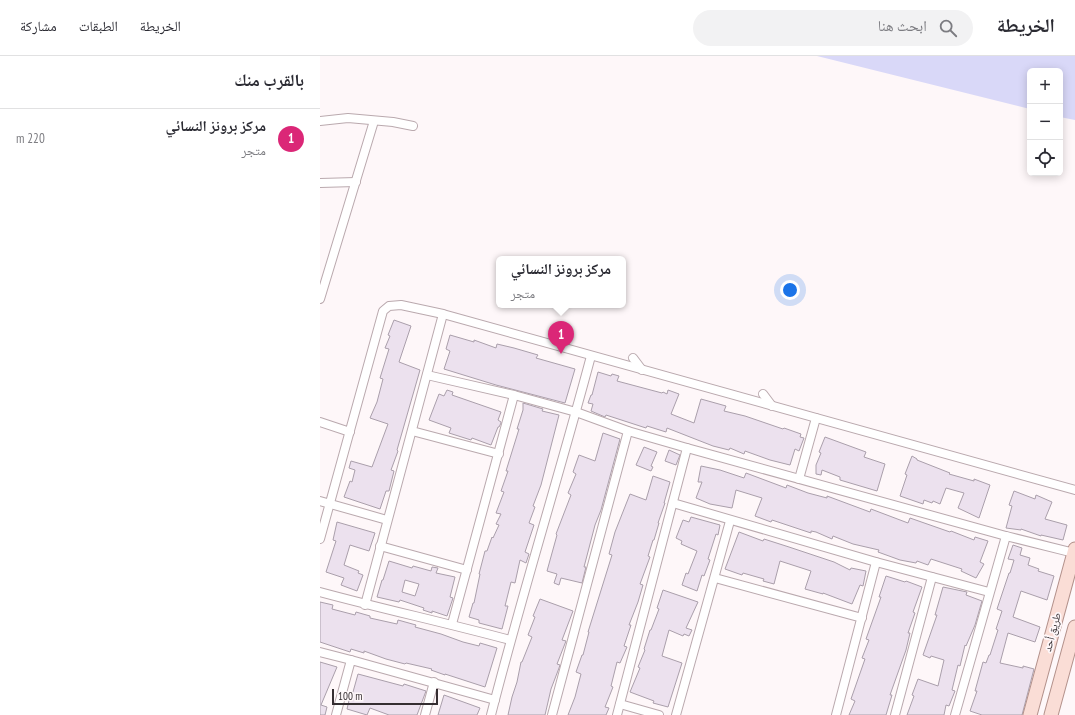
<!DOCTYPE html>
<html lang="ar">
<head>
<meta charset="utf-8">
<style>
	body { margin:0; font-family:"PT Sans Narrow","Noto Naskh Arabic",sans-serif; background:#f2f2f3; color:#2b2b33; direction:rtl }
	.controls { position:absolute; right:12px; top:12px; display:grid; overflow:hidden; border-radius:6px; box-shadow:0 2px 10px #0003 }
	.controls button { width:36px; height:36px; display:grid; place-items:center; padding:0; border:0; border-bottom:1px solid #e1e1e2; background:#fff; color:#2b2b33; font:20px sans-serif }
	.scale { position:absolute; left:12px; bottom:10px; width:106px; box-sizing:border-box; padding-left:4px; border:2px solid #352e31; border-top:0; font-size:11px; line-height:14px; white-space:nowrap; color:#352e31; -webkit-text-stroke:3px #fef7f9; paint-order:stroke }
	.you { position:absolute; left:470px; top:234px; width:14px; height:14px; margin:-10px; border:3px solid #fff; border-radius:50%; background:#1a73e8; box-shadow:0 0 0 6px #1a73e833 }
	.badge { display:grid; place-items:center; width:26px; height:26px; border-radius:50%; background:#db2777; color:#fff; font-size:13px; font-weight:700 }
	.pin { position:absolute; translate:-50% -33px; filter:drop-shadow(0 1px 2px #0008) }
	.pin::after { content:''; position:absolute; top:21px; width:14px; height:12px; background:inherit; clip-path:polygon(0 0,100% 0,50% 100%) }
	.popup { position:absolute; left:176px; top:200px; width:130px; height:52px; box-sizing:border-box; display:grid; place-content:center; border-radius:6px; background:#fff; filter:drop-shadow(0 1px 3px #0005); font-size:13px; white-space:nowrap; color:#7c7c81 }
	.popup b { font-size:15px; color:#2b2b33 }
	.popup::after { content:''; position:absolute; left:50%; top:100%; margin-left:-8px; border:8px solid transparent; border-top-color:#fff }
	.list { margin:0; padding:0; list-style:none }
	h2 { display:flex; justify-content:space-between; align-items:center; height:52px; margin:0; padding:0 16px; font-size:17px }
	h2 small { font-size:13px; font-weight:400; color:#7c7c81 }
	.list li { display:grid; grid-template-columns:26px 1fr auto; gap:12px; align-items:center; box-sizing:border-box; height:60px; padding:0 16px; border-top:1px solid #e1e1e2 }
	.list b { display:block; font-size:15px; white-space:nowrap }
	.list p { margin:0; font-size:13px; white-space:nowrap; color:#7c7c81 }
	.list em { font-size:13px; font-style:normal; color:#7c7c81 }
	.icon { flex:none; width:22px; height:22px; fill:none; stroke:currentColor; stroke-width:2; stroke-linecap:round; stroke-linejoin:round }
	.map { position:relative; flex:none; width:755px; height:659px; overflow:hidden; direction:ltr }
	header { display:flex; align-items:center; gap:24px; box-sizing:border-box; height:56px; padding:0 20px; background:#fff; border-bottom:1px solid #e1e1e2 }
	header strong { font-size:19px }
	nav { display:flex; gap:22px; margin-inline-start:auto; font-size:14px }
	.search { width:280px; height:36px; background:#f2f2f3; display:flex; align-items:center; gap:10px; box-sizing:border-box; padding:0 14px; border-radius:22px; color:#7c7c81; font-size:15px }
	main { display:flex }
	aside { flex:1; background:#fff }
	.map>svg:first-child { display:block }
	.water { fill:#d9d8f8 }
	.building { fill:#ece1ee; stroke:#aa9fab; fill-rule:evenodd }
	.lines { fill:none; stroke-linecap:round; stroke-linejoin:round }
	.street-casing { stroke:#baa9ae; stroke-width:10 }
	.primary-casing { stroke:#b3918b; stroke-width:15 }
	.street { stroke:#fff; stroke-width:8 }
	.primary { stroke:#faddd6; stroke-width:13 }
	.labels { text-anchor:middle; stroke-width:3.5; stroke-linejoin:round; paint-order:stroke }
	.street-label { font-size:11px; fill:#352e31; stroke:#fef7f9 }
</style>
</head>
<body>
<header>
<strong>الخريطة</strong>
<div class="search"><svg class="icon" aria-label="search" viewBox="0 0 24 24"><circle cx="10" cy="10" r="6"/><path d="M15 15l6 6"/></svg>ابحث هنا</div>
<nav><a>الخريطة</a><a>الطبقات</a><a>مشاركة</a></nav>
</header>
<main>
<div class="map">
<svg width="755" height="659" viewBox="0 0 755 659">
	<rect width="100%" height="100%" fill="#fef7f9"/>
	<polygon class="water" points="497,0 755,0 755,64 740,61 740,15 710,15 710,53"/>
	<g class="building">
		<polygon points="74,264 91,270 79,306 100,314 77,394 78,395 71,414 74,415 69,435 66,435 60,453 24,441 30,425 32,426 35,414 29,412 31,405 52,411 68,368 50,362 57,346 63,323 60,322 69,293 65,292 70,280 68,279"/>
		<polygon points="130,279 154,286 154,284 176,292 177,288 194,292 218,299 216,302 255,313 245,347 176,329 124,313 130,295 126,293"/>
		<polygon points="278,316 291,320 292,318 299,320 297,325 342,337 343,336 347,338 348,334 359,338 351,358 374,367 381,343 406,350 404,355 425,360 463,373 464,372 481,378 480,381 484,382 479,395 475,393 470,409 450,404 425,395 424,398 410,392 409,394 393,390 347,372 346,376 327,370 326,372 286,359 285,361 271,355 273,348 268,347 271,339 272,339"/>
		<polygon points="127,334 133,336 132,339 181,356 178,364 181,366 181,367 179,371 178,371 171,389 152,382 151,384 129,377 131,372 109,364 119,338 124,340"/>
		<polygon points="203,347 223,353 222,355 239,359 221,429 213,450 215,451 209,467 214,469 205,496 209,498 206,507 200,504 195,527 191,526 185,550 188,550 182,573 159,567 159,564 149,561 153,547 154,547 160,518 159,518 165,495 167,495 172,481 173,482 179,469 176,468 181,458 176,457 184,436 181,435 188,415 186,415 199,373 197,373 203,354"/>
		<polygon points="283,377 300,383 281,454 275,469 264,511 266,511 262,527 241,522 239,529 234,527 237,518 227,515 237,479 236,478 251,439 248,437 256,418 253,416 259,399 275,405"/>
		<polygon points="505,381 546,396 544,401 565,408 557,435 520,424 520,421 502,414 501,419 496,418 496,409 501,397 499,396"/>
		<polygon points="324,391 337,396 331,410 333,411 331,415 316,409"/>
		<polygon points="349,394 360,399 356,409 345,405"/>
		<polygon points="592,400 597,403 597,404 630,417 629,418 654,425 654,423 670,429 659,462 638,452 644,437 626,432 620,448 613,445 612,447 604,444 603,448 580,440 587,419 585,418"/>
		<polygon points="381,410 400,414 424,422 426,417 466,432 467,429 488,437 507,442 507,440 550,456 551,453 588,467 590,462 630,476 631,475 654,484 655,481 668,485 660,506 664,508 656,522 641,515 642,513 611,503 608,509 597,505 596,507 580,504 558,496 559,494 533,488 513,480 512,483 496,476 491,475 491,477 452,464 451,466 435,460 442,442 416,434 412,452 390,448 376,442 382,426 378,426"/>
		<polygon points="333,420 350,426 344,447 345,447 338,467 339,467 334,484 333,484 328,500 330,501 320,528 323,529 318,546 309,569 311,569 304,590 307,591 300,607 297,606 291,630 293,631 285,651 289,652 286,659 248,659 255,641 261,618 256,616 262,599 263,599 269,576 268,576 292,499 289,498 295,476 310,438 326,444"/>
		<polygon points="694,435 715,443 716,439 732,446 725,463 747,469 743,484 721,479 721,480 701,473 701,474 686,472 692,450 689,449"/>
		<polygon points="371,461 400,469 398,479 396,478 388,503 390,504 384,520 382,519 377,535 362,529 366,517 368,518 377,495 361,488 362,485 356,482 363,464 369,466"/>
		<polygon points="17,466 55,477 49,495 30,489 24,509 39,515 38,517 43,519 37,535 21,529 24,522 6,516 16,485 13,484"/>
		<polygon points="419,476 443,485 444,483 469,491 514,506 530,514 531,512 546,515 543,530 540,529 532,548 503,537 503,538 485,533 491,515 460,505 454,528 443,525 444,523 423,517 422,519 405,513"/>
		<polygon points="693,489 702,492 700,499 710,502 708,509 719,513 718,515 734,520 727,544 701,535 693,561 720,571 715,586 688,577 680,607 703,612 703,610 714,613 702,659 662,659 650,655 657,635 655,635 663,606 666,607 669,599 670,599 678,574 676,573 682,555 677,553 689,517 690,517 694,504 688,503"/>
		<path d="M69,505l23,7 1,-2 18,5 1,-4 6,1 -2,5 19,4 -5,20 3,1 -6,18 -15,-5v2l-9,-3 1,-2 -24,-8 -1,2 -22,-5 5,-17h1zM85,524l14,4 -4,12 -13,-4z"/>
		<polygon points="566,520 585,526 586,525 602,531 593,556 595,557 588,577 590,577 586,594 570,639 572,639 566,659 529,659 535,645 531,643 545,603 542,602 549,584 546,583 561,541 559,541"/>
		<polygon points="623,531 647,536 646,539 662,545 655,569 646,590 645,589 640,610 638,609 632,634 635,635 629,650 626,649 624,659 587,659 594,640 592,639 598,623 618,630 624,604 611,600 610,602 603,599 617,559 615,559"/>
		<polygon points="343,534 378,546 366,572 372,574 369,580 364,578 363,580 349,574 342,600 362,607 348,651 333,647 334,645 310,636 320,612 318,611 325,594 324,593 330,574 331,574 339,553 337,552"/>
		<polygon points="220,543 253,555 242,584 246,585 237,608 240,609 239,612 231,633 225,659 188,659 192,641 197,626 201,606 202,606 212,581 208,579 215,561 213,560"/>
		<polygon points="0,546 13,549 12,553 35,559 36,556 50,560 50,562 77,568 78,564 96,569 95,571 121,578 143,586 159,590 160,587 177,592 165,631 125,618 125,619 111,614 112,613 86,607 85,608 66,603 44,595 44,597 31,593 30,596 0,586"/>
		<polygon points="0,606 17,611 1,649 7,651 5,659 0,659"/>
		<polygon points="38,618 83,630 84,628 106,635 97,659 69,659 50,652 47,659 27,653 31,636 33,636"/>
		<polygon points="124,639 160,652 157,659 118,659"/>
	</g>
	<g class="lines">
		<g class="street-casing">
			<g id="street">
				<polyline points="0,65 28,62 73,66 93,70"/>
				<polyline points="0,127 36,126"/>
				<polyline points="0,243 54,65"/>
				<polyline points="313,302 322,314"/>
				<polyline points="107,319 194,339 256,356 308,375 367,392 686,480 754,497"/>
				<polyline points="443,338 452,350"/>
				<polyline points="0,366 30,376"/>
				<polyline points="92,375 179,398"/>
				<polyline points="479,423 496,362"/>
				<polyline points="0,445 67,464"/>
				<polyline points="353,447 556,506 669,536"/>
				<polyline points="0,483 63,255 69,250 81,249 123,258 755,434"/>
				<polyline points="60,490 147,514"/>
				<polyline points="395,522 542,562"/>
				<path d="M0,536c63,17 127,31 190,48"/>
				<polyline points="45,549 123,258"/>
				<polyline points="132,568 194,339"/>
				<polyline points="0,596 31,604"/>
				<polyline points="300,648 339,659"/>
				<polyline points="16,659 31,604 175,644"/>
				<polyline points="105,659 114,626"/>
				<path d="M171,659c31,-121 68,-239 100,-359"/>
				<polyline points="232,659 308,375"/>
				<polyline points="297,659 367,392"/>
				<polyline points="356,659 410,465"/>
				<polyline points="516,659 556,506"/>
				<polyline points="575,659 612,521"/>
				<polyline points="635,659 686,480"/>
			</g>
		</g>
		<g class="primary-casing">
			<g id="primary">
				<polyline points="710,659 755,493"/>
				<polyline points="731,659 755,571"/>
			</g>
		</g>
		<use href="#street" class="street"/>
		<use href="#primary" class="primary"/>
	</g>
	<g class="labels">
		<g class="street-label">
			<text transform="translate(732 576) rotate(-75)" y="4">طريق أحد</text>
		</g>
	</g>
</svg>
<div class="controls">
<button>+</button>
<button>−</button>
<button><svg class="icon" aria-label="locate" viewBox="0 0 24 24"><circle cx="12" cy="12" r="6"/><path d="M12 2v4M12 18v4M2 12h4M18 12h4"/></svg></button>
</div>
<div class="scale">100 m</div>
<div class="you"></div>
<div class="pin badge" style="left:241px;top:298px">1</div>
<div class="popup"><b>مركز برونز النسائي</b>متجر</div>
</div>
<aside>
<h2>بالقرب منك<small></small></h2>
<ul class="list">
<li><span class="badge">1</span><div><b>مركز برونز النسائي</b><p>متجر</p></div><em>220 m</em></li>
</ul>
</aside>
</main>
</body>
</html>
